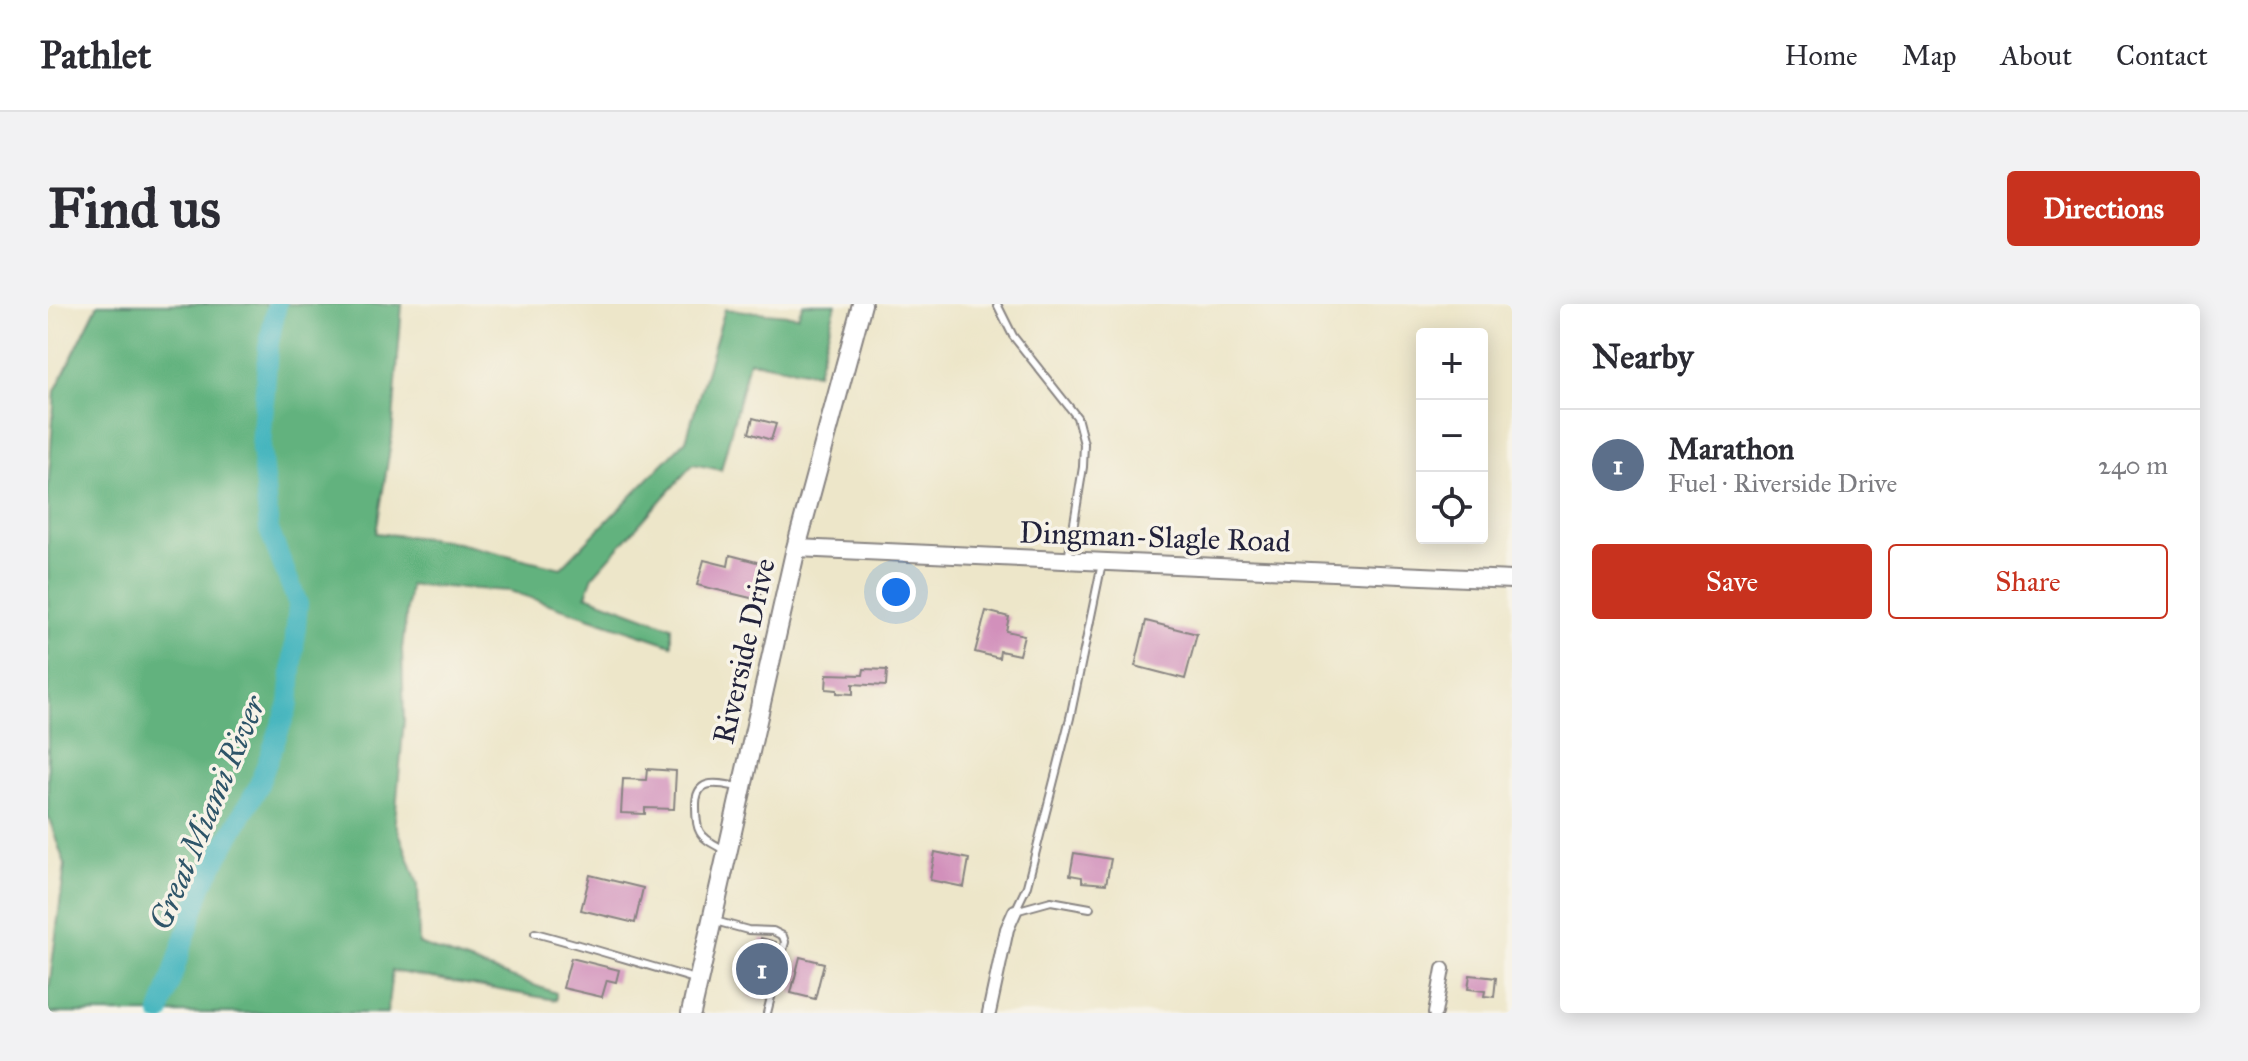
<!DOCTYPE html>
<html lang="en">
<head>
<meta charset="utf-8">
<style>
	body { margin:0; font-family:"IM FELL Great Primer",serif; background:#f2f2f3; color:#2b2b33 }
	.controls { position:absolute; right:24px; top:24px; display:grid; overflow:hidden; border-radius:8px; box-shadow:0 4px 20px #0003 }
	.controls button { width:72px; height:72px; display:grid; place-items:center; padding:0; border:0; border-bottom:2px solid #e1e1e2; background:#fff; color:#2b2b33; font:40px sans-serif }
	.you { position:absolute; left:848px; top:288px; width:28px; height:28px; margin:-20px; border:6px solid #fff; border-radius:50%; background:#1a73e8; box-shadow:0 0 0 12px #1a73e833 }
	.badge { display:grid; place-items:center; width:52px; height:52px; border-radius:50%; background:#c8321e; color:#fff; font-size:26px; font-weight:700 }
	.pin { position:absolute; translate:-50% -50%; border:4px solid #fff; box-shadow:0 2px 8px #0006 }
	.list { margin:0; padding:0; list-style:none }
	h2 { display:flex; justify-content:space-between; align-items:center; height:104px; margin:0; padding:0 32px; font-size:34px }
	h2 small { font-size:26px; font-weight:400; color:#7c7c81 }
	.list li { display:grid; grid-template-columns:52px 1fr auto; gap:24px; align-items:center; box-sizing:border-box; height:112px; padding:0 32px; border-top:2px solid #e1e1e2 }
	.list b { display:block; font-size:30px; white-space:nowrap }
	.list p { margin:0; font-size:26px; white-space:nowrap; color:#7c7c81 }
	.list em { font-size:26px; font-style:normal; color:#7c7c81 }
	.actions { display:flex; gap:16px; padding:24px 32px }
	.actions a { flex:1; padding:18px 0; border:2px solid #c8321e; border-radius:8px; text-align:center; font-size:28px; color:#c8321e }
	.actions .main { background:#c8321e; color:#fff }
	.icon { flex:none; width:44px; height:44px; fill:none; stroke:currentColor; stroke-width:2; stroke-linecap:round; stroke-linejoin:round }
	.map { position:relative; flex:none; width:1464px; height:709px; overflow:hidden; border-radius:8px }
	header { display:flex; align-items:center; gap:48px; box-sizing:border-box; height:112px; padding:0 40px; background:#fff; border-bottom:2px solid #e1e1e2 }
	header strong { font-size:38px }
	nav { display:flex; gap:44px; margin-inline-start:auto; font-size:28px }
	.intro { display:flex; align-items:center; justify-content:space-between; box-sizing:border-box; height:192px; padding:0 48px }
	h1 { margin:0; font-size:56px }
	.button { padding:20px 36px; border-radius:8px; background:#c8321e; color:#fff; font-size:28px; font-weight:700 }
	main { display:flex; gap:48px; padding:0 48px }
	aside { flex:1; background:#fff; border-radius:8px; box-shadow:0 4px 20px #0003 }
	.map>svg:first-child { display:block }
	.forest { fill:#62b27e; stroke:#426a5c; stroke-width:2 }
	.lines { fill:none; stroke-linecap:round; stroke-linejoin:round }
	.river { stroke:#45b5be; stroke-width:20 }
	.building { fill:#d290bb }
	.service-casing { stroke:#888482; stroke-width:10 }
	.minor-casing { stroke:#888482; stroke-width:16 }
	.tertiary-casing { stroke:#888482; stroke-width:20 }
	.secondary-casing { stroke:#888482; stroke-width:22 }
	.service { stroke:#fff; stroke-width:6 }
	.minor { stroke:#fff; stroke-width:12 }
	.tertiary { stroke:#fff; stroke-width:16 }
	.secondary { stroke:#fff; stroke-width:18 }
	.labels { text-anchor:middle; stroke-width:7; stroke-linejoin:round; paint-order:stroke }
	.street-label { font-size:30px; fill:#22223b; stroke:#f7f3e8 }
	.water-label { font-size:32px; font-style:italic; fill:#2e5569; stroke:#f7f3e8 }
</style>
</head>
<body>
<header>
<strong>Pathlet</strong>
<nav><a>Home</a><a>Map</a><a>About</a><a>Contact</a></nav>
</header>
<div class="intro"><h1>Find us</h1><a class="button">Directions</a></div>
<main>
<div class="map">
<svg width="1464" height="709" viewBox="0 0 1464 709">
	<rect width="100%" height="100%" fill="#f7f3e8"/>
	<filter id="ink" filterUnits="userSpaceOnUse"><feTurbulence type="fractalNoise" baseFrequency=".0125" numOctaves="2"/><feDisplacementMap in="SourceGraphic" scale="16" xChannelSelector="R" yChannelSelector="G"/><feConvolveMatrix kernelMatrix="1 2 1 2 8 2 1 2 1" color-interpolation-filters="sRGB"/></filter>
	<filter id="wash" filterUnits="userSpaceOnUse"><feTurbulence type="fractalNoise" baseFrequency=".006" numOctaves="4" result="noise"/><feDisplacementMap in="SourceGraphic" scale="32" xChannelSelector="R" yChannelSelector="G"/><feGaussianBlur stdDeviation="1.8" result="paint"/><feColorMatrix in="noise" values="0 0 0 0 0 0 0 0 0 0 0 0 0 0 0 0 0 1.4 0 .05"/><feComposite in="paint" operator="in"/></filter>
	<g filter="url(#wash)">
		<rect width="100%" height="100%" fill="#ede6c9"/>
		<polygon class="forest" points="50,0 354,0 344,132 328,229 397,236 513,264 638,136 677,5 750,12 755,0 788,0 769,69 701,57 673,166 645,160 545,272 538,291 624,323 624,341 462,287 362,281 354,345 356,416 347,517 370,580 371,640 508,689 508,696 344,667 339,709 0,709 0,692 17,561 0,511 0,187 7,87"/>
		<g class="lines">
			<polyline class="river" points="112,709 155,579 210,483 241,400 250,300 221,226 213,144 220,43 229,0"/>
		</g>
		<g id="blocks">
			<g class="building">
				<polygon points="705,114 728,120 723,136 701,129"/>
				<polygon points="682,251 720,261 711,296 649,281 656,256 680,262"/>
				<polygon points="938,307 961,313 958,327 976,331 971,351 952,347 951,354 927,348"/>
				<polygon points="1098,317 1149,330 1137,375 1087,362"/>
				<polygon points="816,365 839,366 838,382 805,380 805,390 789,389 789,386 778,385 779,370 815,371"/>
				<polygon points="599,465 628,467 626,505 597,504 597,510 573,509 575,475 598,476"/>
				<polygon points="887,548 921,555 916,583 882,576"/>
				<polygon points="1026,549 1063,555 1058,580 1034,578 1034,573 1022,571"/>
				<polygon points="542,571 595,584 587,619 533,606"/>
				<polygon points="713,634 728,638 715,695 700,692"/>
				<polygon points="752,653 776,659 767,695 743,689"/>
				<polygon points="523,654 571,666 568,678 559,676 554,693 515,684"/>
				<polygon points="1422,671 1448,674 1446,693 1436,692 1437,687 1420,685"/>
			</g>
		</g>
	</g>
	<g filter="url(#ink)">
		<use href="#blocks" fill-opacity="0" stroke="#888482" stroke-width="2"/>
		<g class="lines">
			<g class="service-casing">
				<g id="service">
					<polyline points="949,0 965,32 1029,113 1036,140 1035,163 1020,256"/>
					<path d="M678,547c-8,-5 -21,-10 -26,-19 -4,-6 -4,-18 -4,-25 -1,-30 21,-24 42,-20"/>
					<polyline points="967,607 979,582 1022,414 1054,259"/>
					<polyline points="967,607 1003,597 1042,604"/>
					<polyline points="667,617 700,626 725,627 735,632 737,638 719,709"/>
					<path d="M487,629c54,14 106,31 160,46"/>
				</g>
			</g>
			<g class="minor-casing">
				<g id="minor">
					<polyline points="941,709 959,625 967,607"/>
					<polyline points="1387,709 1395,665"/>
				</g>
			</g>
			<g class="tertiary-casing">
				<polyline id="tertiary" points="748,244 1464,276"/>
			</g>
			<g class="secondary-casing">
				<polyline id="secondary" points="643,709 748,244 814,0"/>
			</g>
			<use href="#service" class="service"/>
			<use href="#minor" class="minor"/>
			<use href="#tertiary" class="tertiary"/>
			<use href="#secondary" class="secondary"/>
		</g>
	</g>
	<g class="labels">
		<g class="street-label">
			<text transform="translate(1107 233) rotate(2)" y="10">Dingman-Slagle Road</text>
			<text transform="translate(696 347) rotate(-77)" y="10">Riverside Drive</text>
		</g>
		<g class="water-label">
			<text transform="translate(159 509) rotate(-67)" y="11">Great Miami River</text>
		</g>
	</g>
</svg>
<div class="controls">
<button>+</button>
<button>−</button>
<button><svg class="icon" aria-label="locate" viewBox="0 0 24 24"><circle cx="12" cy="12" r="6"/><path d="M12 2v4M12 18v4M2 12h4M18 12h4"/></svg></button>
</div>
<div class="you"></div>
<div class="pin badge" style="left:714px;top:665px;background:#5c6f8a">1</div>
</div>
<aside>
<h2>Nearby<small></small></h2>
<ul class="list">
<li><span class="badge" style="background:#5c6f8a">1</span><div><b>Marathon</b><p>Fuel · Riverside Drive</p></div><em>240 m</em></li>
</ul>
<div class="actions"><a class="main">Save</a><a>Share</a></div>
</aside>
</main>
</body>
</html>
